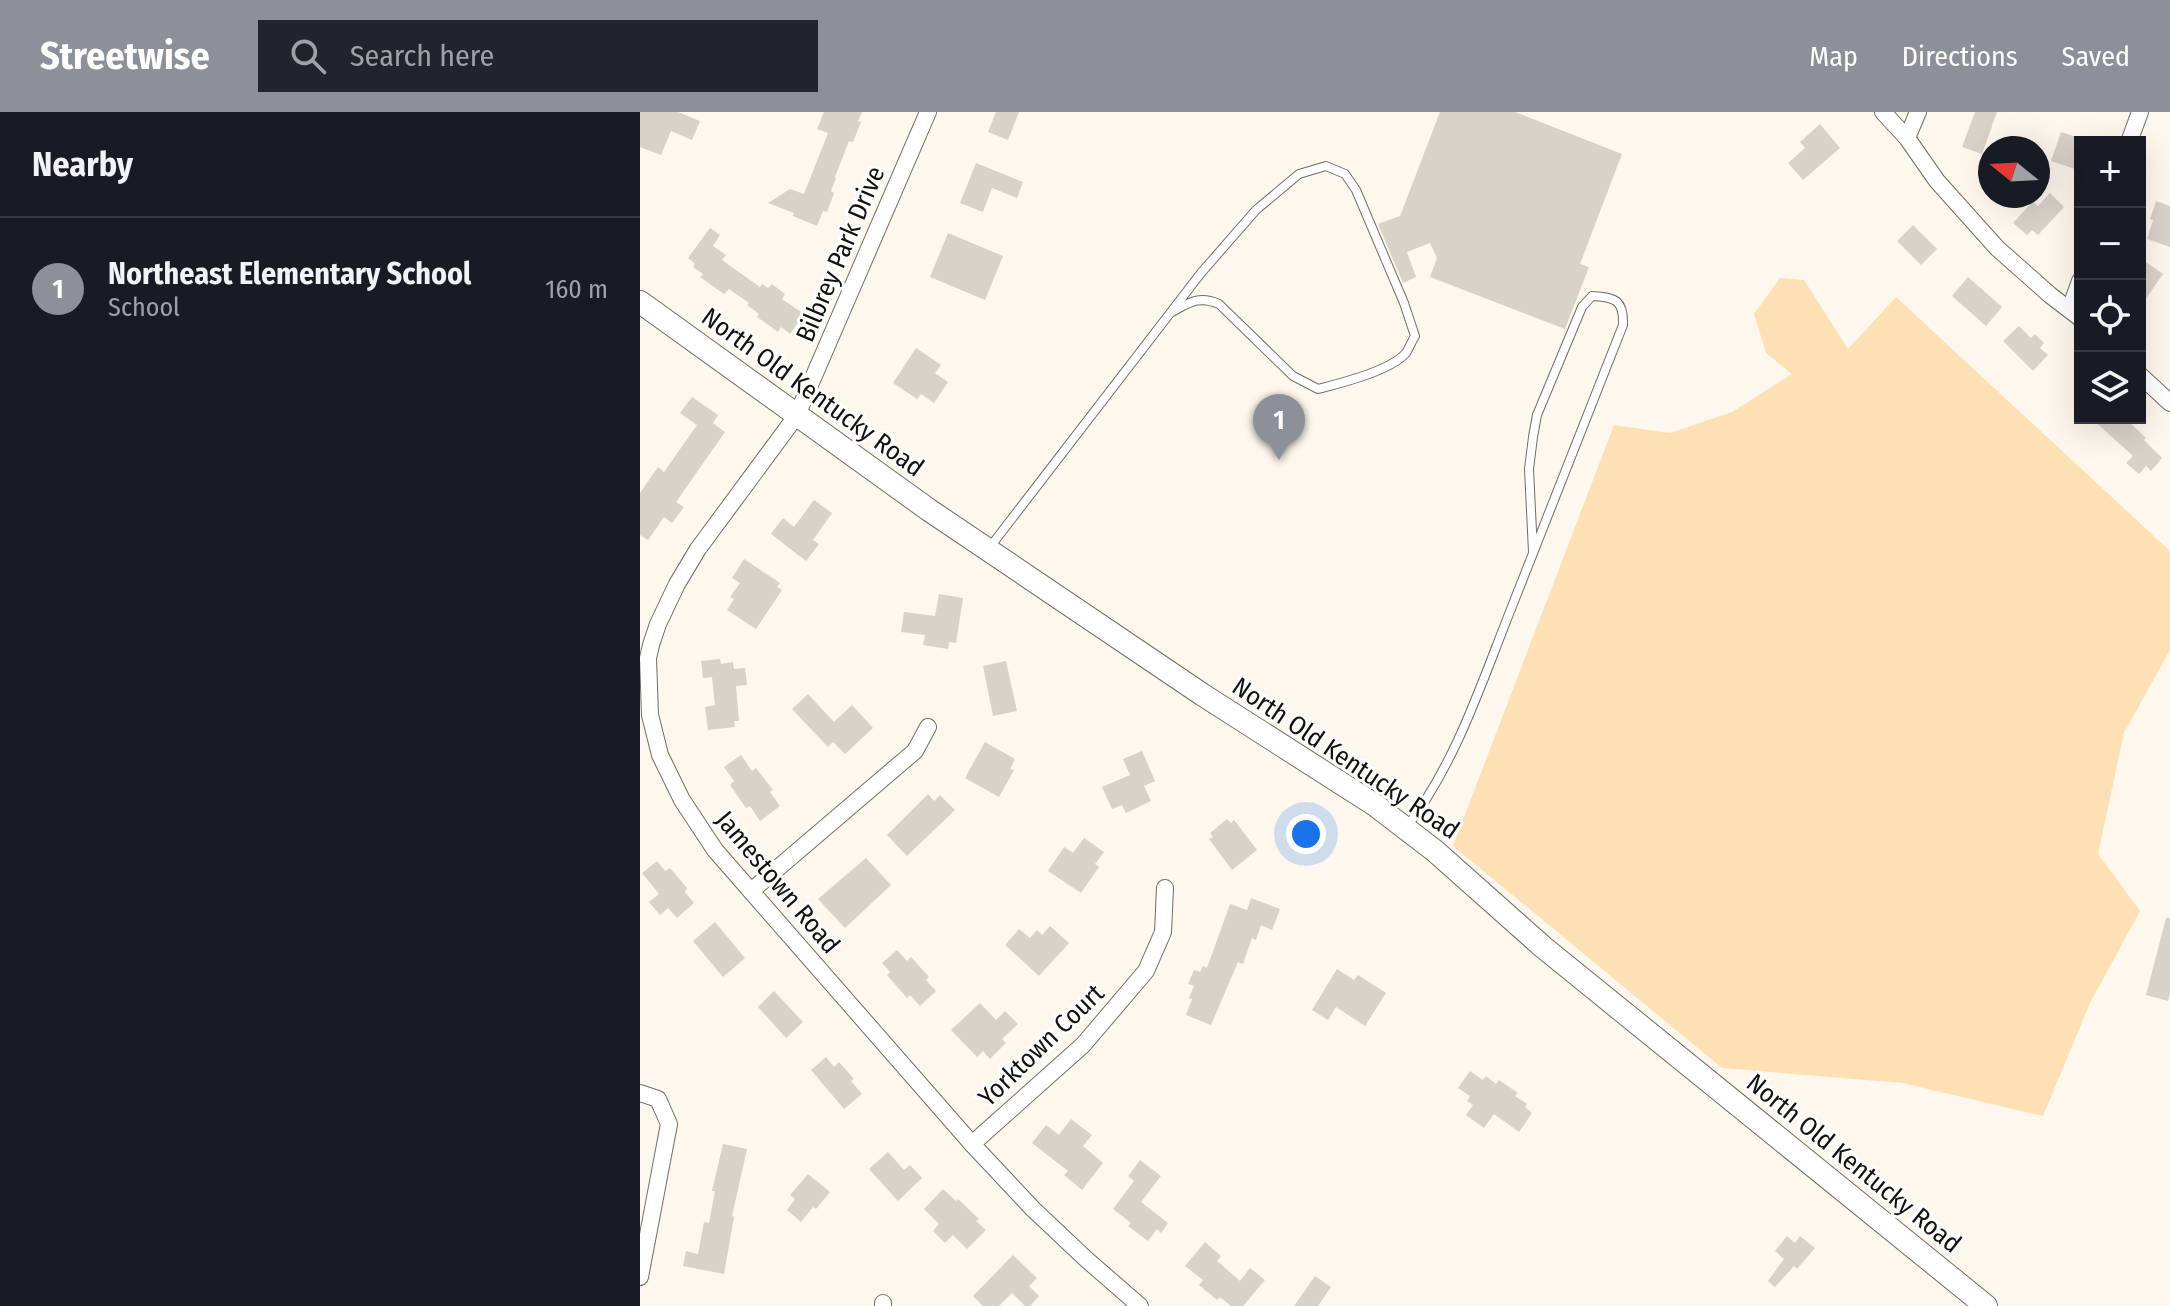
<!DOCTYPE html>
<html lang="en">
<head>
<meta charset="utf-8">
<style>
	body { margin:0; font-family:"Fira Sans Condensed",sans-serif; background:#20242c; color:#f1f3f6 }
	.controls { position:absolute; right:24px; top:24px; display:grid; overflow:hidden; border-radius:0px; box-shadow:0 8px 32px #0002 }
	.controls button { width:72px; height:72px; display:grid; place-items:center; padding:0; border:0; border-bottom:2px solid #363941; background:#171b24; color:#f1f3f6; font:40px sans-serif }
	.compass { position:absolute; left:1338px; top:24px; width:72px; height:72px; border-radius:50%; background:#171b24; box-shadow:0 8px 32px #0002; rotate:288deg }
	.you { position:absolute; left:666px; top:722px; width:28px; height:28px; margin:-20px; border:6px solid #fff; border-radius:50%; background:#1a73e8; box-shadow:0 0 0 12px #1a73e833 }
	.badge { display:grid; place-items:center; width:52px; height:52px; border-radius:50%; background:#8c9099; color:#fff; font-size:26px; font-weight:700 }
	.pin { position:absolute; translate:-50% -66px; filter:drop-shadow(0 2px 4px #0008) }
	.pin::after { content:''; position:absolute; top:42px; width:28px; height:24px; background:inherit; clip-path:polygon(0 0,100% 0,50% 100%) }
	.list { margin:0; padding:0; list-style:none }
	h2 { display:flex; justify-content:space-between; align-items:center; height:104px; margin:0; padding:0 32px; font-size:34px }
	h2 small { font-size:26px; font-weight:400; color:#9ea1a6 }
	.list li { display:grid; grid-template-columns:52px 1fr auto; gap:24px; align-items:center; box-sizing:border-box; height:144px; padding:0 32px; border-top:2px solid #363941 }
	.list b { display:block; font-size:30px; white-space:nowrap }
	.list p { margin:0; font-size:26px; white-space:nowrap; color:#9ea1a6 }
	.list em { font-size:26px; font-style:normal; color:#9ea1a6 }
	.icon { flex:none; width:44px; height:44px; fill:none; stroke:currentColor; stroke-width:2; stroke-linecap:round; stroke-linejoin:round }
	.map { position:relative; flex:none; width:1530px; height:1194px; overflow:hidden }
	header { display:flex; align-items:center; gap:48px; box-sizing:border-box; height:112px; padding:0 40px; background:#8c9099; color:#fff }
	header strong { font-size:38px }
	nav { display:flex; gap:44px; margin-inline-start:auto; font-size:28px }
	.search { width:560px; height:72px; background:#20242c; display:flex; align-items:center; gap:20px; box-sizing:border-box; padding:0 28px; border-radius:0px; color:#9ea1a6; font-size:30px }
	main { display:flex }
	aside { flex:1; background:#171b24 }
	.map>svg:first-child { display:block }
	.green { fill:#fde1b5 }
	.building { fill:#d8d2c9 }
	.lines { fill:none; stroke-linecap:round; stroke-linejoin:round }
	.lane-casing { stroke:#726d64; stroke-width:10 }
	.street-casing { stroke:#726d64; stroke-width:18 }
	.secondary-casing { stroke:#726d64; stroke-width:24 }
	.lane { stroke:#fff; stroke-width:8 }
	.street { stroke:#fff; stroke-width:16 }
	.secondary { stroke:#fff; stroke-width:22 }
	.labels { text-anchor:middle; stroke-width:6; stroke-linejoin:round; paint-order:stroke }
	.street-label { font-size:26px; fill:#13110d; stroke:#fff }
</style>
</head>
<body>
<header>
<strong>Streetwise</strong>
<div class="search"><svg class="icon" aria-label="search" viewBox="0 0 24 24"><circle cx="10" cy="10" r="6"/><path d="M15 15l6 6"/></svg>Search here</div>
<nav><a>Map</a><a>Directions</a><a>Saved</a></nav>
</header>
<main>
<aside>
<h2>Nearby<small></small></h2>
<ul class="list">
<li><span class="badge">1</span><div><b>Northeast Elementary School</b><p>School</p></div><em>160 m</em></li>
</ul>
</aside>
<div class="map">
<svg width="1530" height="1194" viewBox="0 0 1530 1194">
	<rect width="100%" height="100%" fill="#fdf7ed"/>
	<polygon class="green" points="1140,166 1164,168 1208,237 1256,185 1530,439 1530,538 1484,621 1458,742 1500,799 1450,891 1403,1004 1263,971 1082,956 813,734 974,313 1030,321 1092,300 1152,262 1126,241 1114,202"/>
	<g class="building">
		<polygon points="0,0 38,0 60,9 52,28 31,19 21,43 0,35"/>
		<polygon points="184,0 222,0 218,9 221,10 213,30 209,29 195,65 196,66 191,79 194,81 187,100 183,99 177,114 153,104 154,101 128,91 150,77 164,82 188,21 177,17"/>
		<polygon points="356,0 379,0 368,28 348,20"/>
		<polygon points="800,0 875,0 982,42 940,152 949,155 925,217 790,165 797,146 790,131 767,140 776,165 763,171 738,112 760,104"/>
		<polygon points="1335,0 1357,0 1342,42 1322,35"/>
		<polygon points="1180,12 1200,36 1163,68 1148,51 1165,36 1160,30"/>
		<polygon points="1421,20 1440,26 1440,51 1438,58 1411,49"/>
		<polygon points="336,51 383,70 377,86 352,76 343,100 320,91"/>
		<polygon points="1410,81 1424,95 1398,123 1392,118 1387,123 1373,111 1393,89 1398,94"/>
		<polygon points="1516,89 1530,94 1530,135 1507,127 1513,108 1510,107"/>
		<polygon points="1273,113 1297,137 1281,153 1257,129"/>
		<polygon points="70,116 80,123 73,134 86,143 82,148 120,175 122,172 128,176 132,172 145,182 142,187 164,202 150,222 141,215 138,220 117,205 119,202 107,193 109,191 89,177 84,182 60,165 63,162 53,155 55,152 48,146"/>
		<polygon points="308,121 363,144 345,188 290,165"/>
		<polygon points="1500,146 1523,162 1500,195"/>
		<polygon points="1328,165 1362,195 1346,214 1312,184"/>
		<polygon points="1379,214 1391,226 1395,222 1404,231 1400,236 1408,243 1393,259 1363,229"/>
		<polygon points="276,236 301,253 295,261 308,270 294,291 281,282 277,287 253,271"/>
		<polygon points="52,285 78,303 73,311 85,320 36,390 44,395 32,411 24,405 8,428 0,423 0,381 18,355 24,360 57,313 40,301"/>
		<polygon points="1451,306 1485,306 1506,326 1504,328 1522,346 1511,359 1506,354 1499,362 1486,351 1493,344"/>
		<polygon points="174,388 192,401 173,428 179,432 166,449 131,422 143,406 154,415"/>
		<polygon points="104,447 140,471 137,475 142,478 116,517 87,498 94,487 90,485 100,471 92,466"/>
		<polygon points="299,482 323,486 316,531 309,530 308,537 283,533 285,523 261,520 264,500 295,504"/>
		<polygon points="80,547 81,552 93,550 94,557 105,556 107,573 96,574 99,609 94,609 95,615 68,618 65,595 75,593 72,565 63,566 61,549"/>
		<polygon points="366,549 377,599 353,604 343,554"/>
		<polygon points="168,582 194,610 212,593 233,616 205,642 193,630 188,635 152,597"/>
		<polygon points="345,630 375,647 370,657 374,658 359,685 325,666"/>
		<polygon points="502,639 515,669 504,674 511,689 486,701 482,693 472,697 462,675 490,663 483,647"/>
		<polygon points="101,643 112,659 116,656 133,678 130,680 140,694 120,709 110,694 106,696 90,673 94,669 84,655"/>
		<polygon points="288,682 294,689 300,683 315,698 267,744 247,723"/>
		<polygon points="587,707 591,711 594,708 617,738 592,758 569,727 573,725 570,721"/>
		<polygon points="444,726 464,740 455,752 459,755 441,781 408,759 424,735 433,741"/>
		<polygon points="226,746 251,773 205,816 178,787"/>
		<polygon points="17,749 25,759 30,756 47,776 45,780 54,791 37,806 28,796 20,803 9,790 19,782 2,761"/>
		<polygon points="611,786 640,797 632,818 621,813 616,828 612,826 603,852 598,850 571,913 546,903 552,887 549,886 554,874 548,872 554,858 560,860 563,854 567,856 590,792 607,798"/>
		<polygon points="1526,806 1530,806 1530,881 1528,889 1506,883"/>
		<polygon points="75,810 105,846 83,865 53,829"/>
		<polygon points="410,814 429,831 399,864 365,833 379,817 390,826 397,818 402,823"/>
		<polygon points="257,838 267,849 271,845 289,865 286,868 296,879 280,894 270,883 267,886 247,863 250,860 242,851"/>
		<polygon points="697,857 714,868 718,863 746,881 725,914 696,895 688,908 672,898"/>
		<polygon points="134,879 163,910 146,926 118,895"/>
		<polygon points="340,891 356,908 365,899 378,912 362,927 366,931 350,947 343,939 337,945 311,918"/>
		<polygon points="186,945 194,955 199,950 214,967 211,969 222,982 204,997 171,958"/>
		<polygon points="830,959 843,968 846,964 856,972 859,968 878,981 875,984 887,992 885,995 892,1001 879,1020 854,1002 844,1016 826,1003 833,993 827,989 830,984 818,976"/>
		<polygon points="431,1007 452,1023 443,1034 463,1051 442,1078 424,1063 428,1059 392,1031 406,1013 419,1023"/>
		<polygon points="83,1032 107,1037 92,1104 94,1105 84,1162 43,1154 46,1139 58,1142 64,1110 69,1111 75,1079 72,1079"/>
		<polygon points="248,1040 264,1058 270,1053 282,1066 258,1089 229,1057"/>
		<polygon points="500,1048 521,1064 501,1090 528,1111 521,1121 517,1117 508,1129 488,1114 491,1111 473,1097 494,1069 488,1064"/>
		<polygon points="168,1062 190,1080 176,1097 173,1095 161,1110 147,1098 155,1087 150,1083"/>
		<polygon points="303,1077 316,1089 318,1087 339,1107 336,1109 346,1118 327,1137 313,1123 305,1131 293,1119 299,1112 284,1097"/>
		<polygon points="1147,1124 1155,1131 1160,1124 1175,1136 1157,1157 1154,1154 1135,1175 1128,1169 1144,1147 1135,1139"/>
		<polygon points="565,1130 581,1144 577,1149 600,1169 610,1156 625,1168 603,1194 591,1194 580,1185 577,1188 559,1173 563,1168 545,1154"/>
		<polygon points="373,1143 397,1166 389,1174 399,1184 390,1194 385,1194 372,1181 359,1194 343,1194 333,1184"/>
		<polygon points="675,1164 691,1175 678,1194 654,1194"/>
	</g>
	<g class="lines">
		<g class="lane-casing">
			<g id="lane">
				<path d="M350,435l211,-274 55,-63 43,-36 27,-8 19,8 11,16 48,113 11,33c-3,5 -6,12 -9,17 -16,18 -65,30 -88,36l-25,-13 -74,-72c-21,-9 -30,-1 -49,9"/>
				<path d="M766,716c50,-65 75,-144 105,-219 37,-95 74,-190 112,-284 1,-25 -8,-28 -31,-29l-10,11 -45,108 -4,22 -4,32 4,83"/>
			</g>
		</g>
		<g class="street-casing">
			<g id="street">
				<polyline points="288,0 157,303 58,437 37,472 18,512 11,533 8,546 10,603 20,643 42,688 75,738 332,1032 393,1097 446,1147 500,1194"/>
				<polyline points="1243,0 1267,26 1297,69 1357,136 1410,183 1440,206"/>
				<polyline points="1267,26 1278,0"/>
				<polyline points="1489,30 1500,0"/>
				<polyline points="1430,197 1440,169"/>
				<polyline points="1500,263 1530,291"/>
				<polyline points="111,779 275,639 288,615"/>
				<polyline points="0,981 18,987 29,1012 0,1165"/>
				<polyline points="332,1032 443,933 506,859 523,820 525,776"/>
				<polyline points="243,1194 243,1191"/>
			</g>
		</g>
		<g class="secondary-casing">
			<polyline id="secondary" points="0,190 289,398 563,583 735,693 795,739 903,835 1346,1194"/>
		</g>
		<use href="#lane" class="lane"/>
		<use href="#street" class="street"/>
		<use href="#secondary" class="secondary"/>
	</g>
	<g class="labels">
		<g class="street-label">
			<text transform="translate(200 142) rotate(-67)" y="9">Bilbrey Park Drive</text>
			<text transform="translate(173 280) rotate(36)" y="9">North Old Kentucky Road</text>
			<text transform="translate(706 646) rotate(34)" y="9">North Old Kentucky Road</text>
			<text transform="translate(138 770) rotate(50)" y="9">Jamestown Road</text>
			<text transform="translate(401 933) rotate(-44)" y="9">Yorktown Court</text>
			<text transform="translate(1214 1051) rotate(39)" y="9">North Old Kentucky Road</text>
		</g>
	</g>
</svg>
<div class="controls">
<button>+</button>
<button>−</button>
<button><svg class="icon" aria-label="locate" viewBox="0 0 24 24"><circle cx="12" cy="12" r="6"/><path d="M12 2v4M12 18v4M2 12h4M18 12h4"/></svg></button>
<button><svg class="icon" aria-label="layers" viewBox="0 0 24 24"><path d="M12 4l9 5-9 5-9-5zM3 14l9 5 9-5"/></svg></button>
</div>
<svg class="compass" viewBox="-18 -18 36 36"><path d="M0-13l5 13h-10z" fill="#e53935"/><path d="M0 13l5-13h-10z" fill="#9ea1a6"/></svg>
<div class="you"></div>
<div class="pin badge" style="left:639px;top:348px">1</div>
</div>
</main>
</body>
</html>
